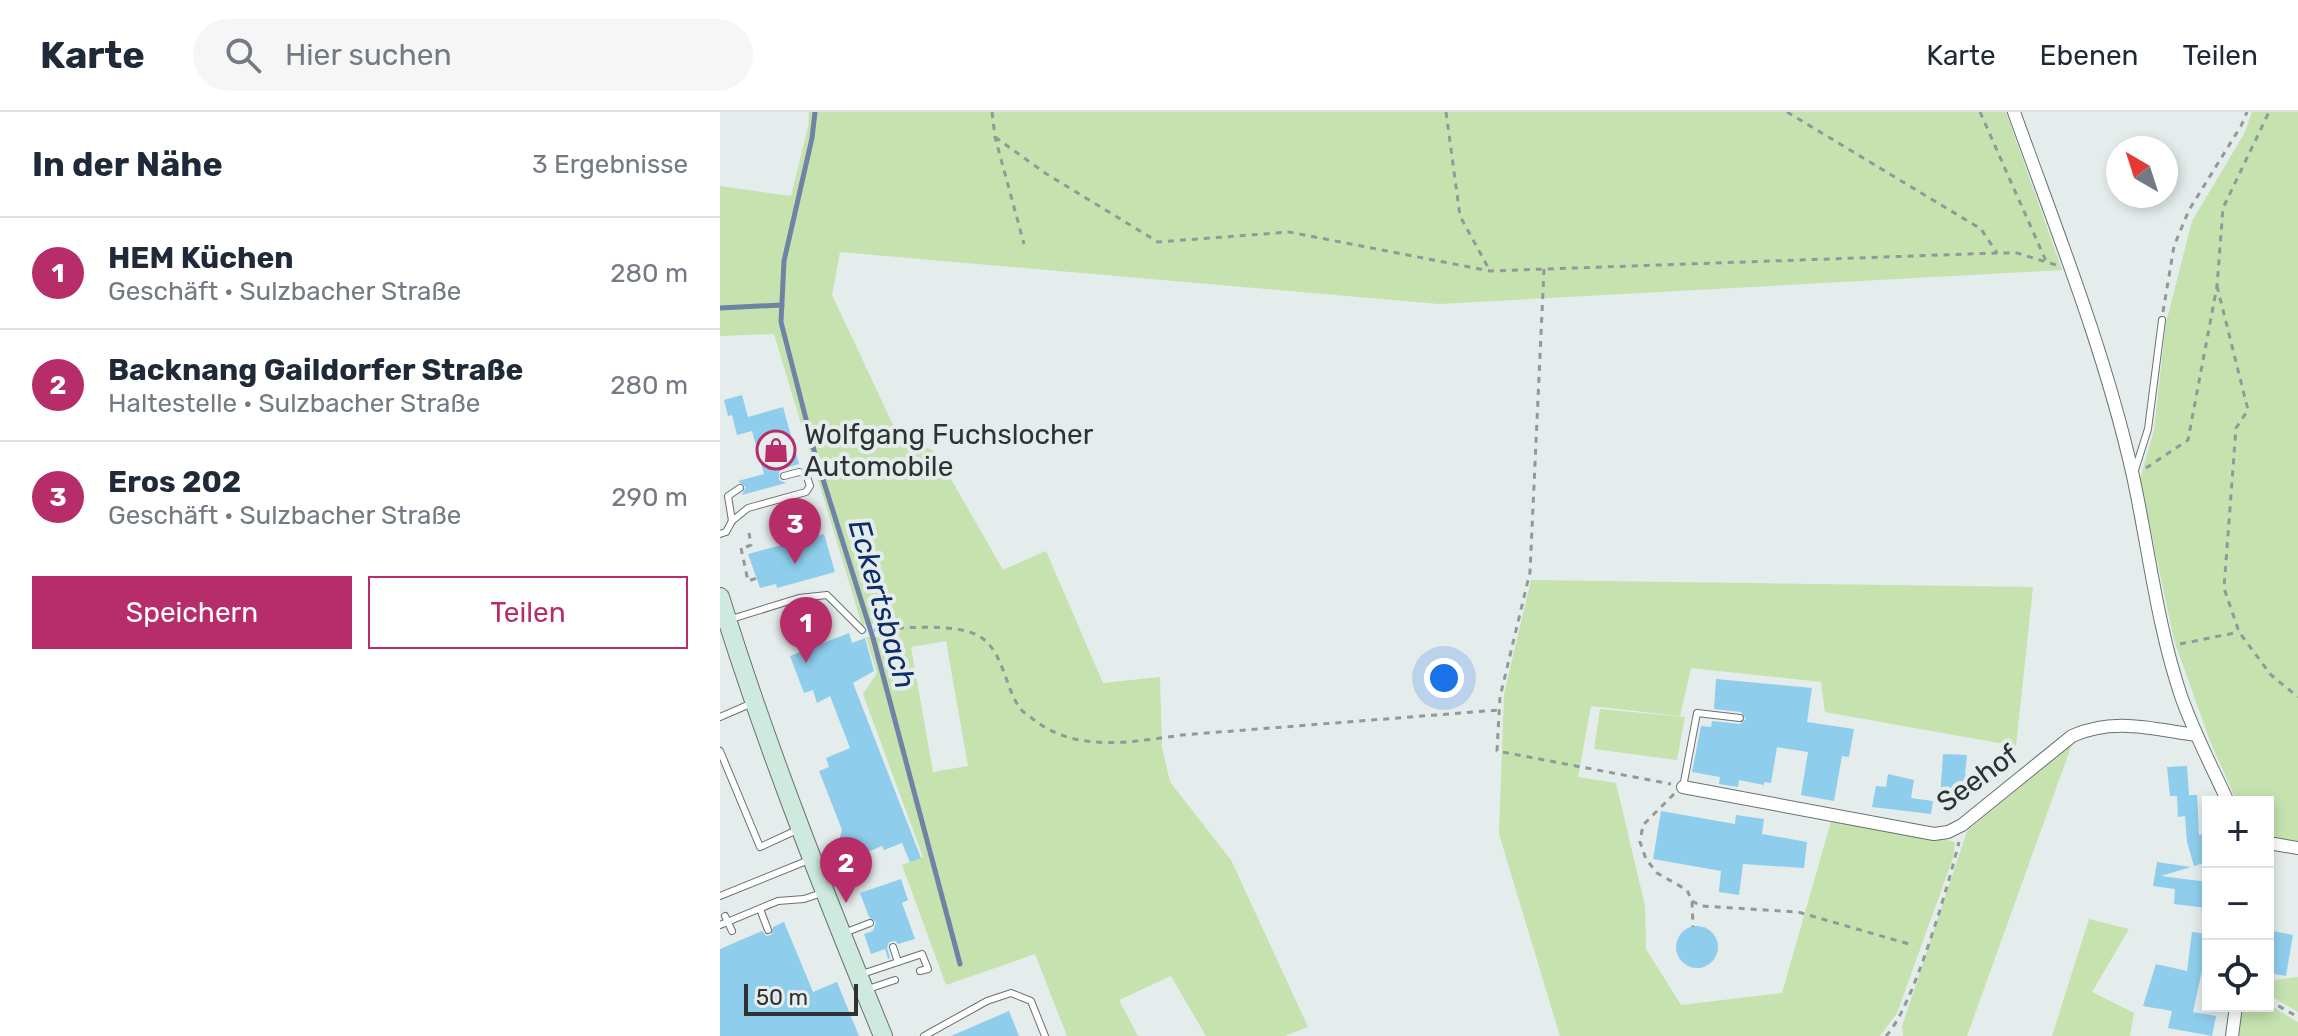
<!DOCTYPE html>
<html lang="de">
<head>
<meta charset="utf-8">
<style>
	body { margin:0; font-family:Rubik,sans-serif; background:#f6f6f7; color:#1f2937 }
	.controls { position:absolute; right:24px; bottom:24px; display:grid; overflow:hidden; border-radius:0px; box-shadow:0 4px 12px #0003 }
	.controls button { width:72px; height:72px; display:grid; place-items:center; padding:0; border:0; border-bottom:2px solid #e0e1e3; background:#fff; color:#1f2937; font:40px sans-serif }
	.compass { position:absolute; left:1386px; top:24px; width:72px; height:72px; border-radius:50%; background:#fff; box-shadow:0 4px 12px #0003; rotate:321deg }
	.scale { position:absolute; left:24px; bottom:20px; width:114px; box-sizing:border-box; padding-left:8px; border:4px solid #2f3232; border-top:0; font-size:22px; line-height:28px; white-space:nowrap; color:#2f3232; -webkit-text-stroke:6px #e4ecec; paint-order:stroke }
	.you { position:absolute; left:724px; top:566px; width:28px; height:28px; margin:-20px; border:6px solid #fff; border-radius:50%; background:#1a73e8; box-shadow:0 0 0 12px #1a73e833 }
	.badge { display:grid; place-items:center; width:52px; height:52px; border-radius:50%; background:#b72d6a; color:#fff; font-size:26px; font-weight:700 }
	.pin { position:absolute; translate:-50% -66px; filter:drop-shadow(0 2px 4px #0008) }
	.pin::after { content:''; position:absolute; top:42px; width:28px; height:24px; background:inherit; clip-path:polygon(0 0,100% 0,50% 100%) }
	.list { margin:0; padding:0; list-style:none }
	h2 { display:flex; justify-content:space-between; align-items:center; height:104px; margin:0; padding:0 32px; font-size:34px }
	h2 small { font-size:26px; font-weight:400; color:#747a83 }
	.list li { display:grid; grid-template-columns:52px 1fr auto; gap:24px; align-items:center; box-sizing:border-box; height:112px; padding:0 32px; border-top:2px solid #e0e1e3 }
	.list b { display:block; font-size:30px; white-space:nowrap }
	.list p { margin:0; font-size:26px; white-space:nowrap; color:#747a83 }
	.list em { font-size:26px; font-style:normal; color:#747a83 }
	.actions { display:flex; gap:16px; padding:24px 32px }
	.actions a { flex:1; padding:18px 0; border:2px solid #b72d6a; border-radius:0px; text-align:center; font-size:28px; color:#b72d6a }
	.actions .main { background:#b72d6a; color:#fff }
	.icon { flex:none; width:44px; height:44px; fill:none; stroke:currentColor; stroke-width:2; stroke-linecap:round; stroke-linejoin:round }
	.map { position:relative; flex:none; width:1578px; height:924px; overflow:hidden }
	header { display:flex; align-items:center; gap:48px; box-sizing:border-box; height:112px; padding:0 40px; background:#fff; border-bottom:2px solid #e0e1e3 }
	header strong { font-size:38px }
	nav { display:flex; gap:44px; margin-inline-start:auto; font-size:28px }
	.search { width:560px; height:72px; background:#f6f6f7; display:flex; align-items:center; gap:20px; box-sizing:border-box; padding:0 28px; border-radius:44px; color:#747a83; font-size:30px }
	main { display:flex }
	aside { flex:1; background:#fff }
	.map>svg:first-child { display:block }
	.green { fill:#c5e2af; fill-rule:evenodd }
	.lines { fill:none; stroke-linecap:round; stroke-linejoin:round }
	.stream { stroke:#6f83a5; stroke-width:5 }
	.building { fill:#8eceec }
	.lane-casing { stroke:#6a7171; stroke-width:8 }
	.street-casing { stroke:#6a7171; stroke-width:14 }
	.secondary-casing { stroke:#6a7171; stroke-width:20 }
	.path { stroke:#939999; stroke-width:3; stroke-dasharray:6 6; stroke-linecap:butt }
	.lane { stroke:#fff; stroke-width:6 }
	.street { stroke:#fff; stroke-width:12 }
	.secondary { stroke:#ceeade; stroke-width:18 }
	.labels { text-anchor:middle; stroke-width:8; stroke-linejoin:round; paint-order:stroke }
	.poi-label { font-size:28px; fill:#2f3232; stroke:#e4ecec; text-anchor:start }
	.street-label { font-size:28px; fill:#2f3232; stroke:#e4ecec }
	.water-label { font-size:30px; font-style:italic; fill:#0e2d66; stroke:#e4ecec }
</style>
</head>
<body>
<header>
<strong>Karte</strong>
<div class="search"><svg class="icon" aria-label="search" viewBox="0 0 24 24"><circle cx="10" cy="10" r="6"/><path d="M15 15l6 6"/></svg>Hier suchen</div>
<nav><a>Karte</a><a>Ebenen</a><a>Teilen</a></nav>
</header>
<main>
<aside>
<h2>In der Nähe<small>3 Ergebnisse</small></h2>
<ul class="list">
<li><span class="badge">1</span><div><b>HEM Küchen</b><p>Geschäft · Sulzbacher Straße</p></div><em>280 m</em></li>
<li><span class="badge">2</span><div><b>Backnang Gaildorfer Straße</b><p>Haltestelle · Sulzbacher Straße</p></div><em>280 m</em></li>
<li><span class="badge">3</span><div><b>Eros 202</b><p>Geschäft · Sulzbacher Straße</p></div><em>290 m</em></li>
</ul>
<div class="actions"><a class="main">Speichern</a><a>Teilen</a></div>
</aside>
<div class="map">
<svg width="1578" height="924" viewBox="0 0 1578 924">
	<rect width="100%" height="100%" fill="#e4ecec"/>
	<g class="green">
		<path d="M89,0h1197l56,158 -623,34 -599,-52 -8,43 63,134 41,24 67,117 43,-19 57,132 57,-6 2,70 8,35 61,78 77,167 -23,9h-79l-35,-60 -52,24 19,36h-71l-32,-82 -89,31 -44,-120 21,-8 -60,-163 14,-21 -11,-36h13l-3,-13 -14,1 -88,-291 -54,2v-150l71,10 17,-69zM226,529l22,125 -35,6 -22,-125z"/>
		<polygon points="1532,0 1578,0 1578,729 1548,725 1548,690 1517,690 1490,629 1454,528 1420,367 1434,318 1446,211 1472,109 1524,22"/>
		<path d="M811,468l502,7 -17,159 -191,-34 -4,-30 -130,-14 -11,48 -89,-10 -13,71 38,6 29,123 1,43 35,56 101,-12 50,-175c19,4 114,18 123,25l-2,15 -56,155 -17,23h-320l-61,-202 5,-140z"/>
		<polygon points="880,597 965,605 957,648 874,637"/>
		<polygon points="1352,632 1247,924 1183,924 1182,914 1247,719"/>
		<polygon points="1369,807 1409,817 1372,880 1414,901 1410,924 1332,924"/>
		<polygon points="1578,865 1578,900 1548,882 1548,869"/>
		<polygon points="1548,892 1578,910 1578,924 1518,924 1523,894"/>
	</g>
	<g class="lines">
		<g class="stream">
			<polyline points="95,0 92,26 64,149 61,210 95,342 153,526 240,852"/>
			<polyline points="0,196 62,193"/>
		</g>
	</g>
	<g class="building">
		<polygon points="22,283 28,305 63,295 79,352 62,357 59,360 59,368 66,371 22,383 26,375 18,369 44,362 32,319 17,323 12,303 8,304 4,288"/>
		<polygon points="104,422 115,460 57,476 56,472 40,476 28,442"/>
		<polygon points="129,521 132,531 145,526 154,559 133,571 201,746 190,750 182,731 164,738 162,734 140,743 123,745 118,732 122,718 99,659 109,655 106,646 130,636 110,584 97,591 93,578 84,581 70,544"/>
		<polygon points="996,567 1092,576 1087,610 1134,617 1129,645 1122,644 1114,689 1081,683 1088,640 1057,635 1051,671 1044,670 1044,673 1019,668 1018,675 999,672 1000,665 972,660 981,614 991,615 992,609 1020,612 1026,607 1021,600 994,597"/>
		<polygon points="1223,642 1247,643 1245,663 1249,663 1247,688 1220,686"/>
		<polygon points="1467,654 1469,683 1477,683 1479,723 1488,721 1488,750 1474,754 1467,730 1465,704 1458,705 1457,684 1450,684 1447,655"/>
		<polygon points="1168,662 1194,668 1191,686 1213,689 1211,702 1152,695 1156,674 1166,675"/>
		<polygon points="941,699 1015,712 1016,703 1044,707 1042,722 1087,730 1084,756 1023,752 1019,783 999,780 1001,759 933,747"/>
		<polygon points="1437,750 1471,755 1441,764 1488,770 1488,796 1454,792 1455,777 1433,774"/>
		<polygon points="181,767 188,788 182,791 195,827 178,832 175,829 169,830 167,836 170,846 168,847 165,837 151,842 144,822 153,819 156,810 149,805 140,781"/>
		<polygon points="64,810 93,880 117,870 139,924 0,924 0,837 42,819 46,824 51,823 53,815"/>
		<circle cx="977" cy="835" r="21"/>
		<polygon points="1548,818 1573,823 1566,864 1548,861"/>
		<polygon points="1472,820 1488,822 1488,845 1485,845 1473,900 1496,904 1492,924 1448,916 1452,899 1423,894 1436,852 1467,859"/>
		<polygon points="289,899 299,924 231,924"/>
	</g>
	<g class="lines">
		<g class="lane-casing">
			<g id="lane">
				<polyline points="1415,358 1428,317 1442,208"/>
				<polyline points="12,409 8,384 20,376"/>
				<polyline points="0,422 6,420 12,409 28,396 86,380 90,374 86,362 79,360 64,364"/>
				<polyline points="8,508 79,486 107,483 142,518"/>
				<polyline points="0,605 30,592"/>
				<polyline points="0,639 40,735 77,718"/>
				<polyline points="963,675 977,601 1020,606"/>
				<polyline points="0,784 89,748"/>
				<polyline points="40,797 48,818"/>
				<polyline points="5,804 12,819"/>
				<polyline points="0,813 58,789 84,787 102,781"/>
				<polyline points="124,821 150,811"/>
				<polyline points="173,835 178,850"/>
				<polyline points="142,862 202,842 208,857 200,859"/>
				<polyline points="148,877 175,868"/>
				<polyline points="204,924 267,889 291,881 311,889 325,924"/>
			</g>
		</g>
		<g class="street-casing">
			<g id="street">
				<path d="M1294,0c43,120 91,239 119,364 16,74 24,149 48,220 13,37 31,71 47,106"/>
				<path d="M963,675l251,47 14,-2 14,-7 110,-89c41,-19 81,-7 124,-1"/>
				<polyline points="1548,731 1578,736"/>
				<polyline points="1512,924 1516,894"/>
			</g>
		</g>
		<g class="secondary-casing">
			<path id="secondary" d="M0,485c46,149 104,295 163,439"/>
		</g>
		<g class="path">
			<polyline points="272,0 275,25 304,132"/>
			<polyline points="726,0 740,104 770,159"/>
			<polyline points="1067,0 1261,117 1277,141"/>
			<polyline points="1260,0 1326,149"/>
			<polyline points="275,25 325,61 438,130 569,120 770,159 1277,141 1297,141 1336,153"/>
			<polyline points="824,157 810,460 780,585 777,639 951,672"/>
			<polyline points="1497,174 1528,298 1516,316 1504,476 1519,520 1551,563 1578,585"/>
			<polyline points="1443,200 1454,134 1469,98 1521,14 1527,0"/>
			<polyline points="1426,356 1468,328 1497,174 1503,96 1549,0"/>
			<polyline points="26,435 31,433 29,421"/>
			<polyline points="21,436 28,469 37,466"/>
			<path d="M154,518c26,-2 87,-8 108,8 22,16 23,50 38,70 3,5 10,8 14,12 43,33 98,22 148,15l317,-25"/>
			<polyline points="1460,532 1519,520"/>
			<polyline points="954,682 923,713 920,730 926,747 937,761 967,778 972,789 973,815"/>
			<polyline points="972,789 981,794 1078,800 1189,832"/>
			<polyline points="1548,888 1578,905"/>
			<path d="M1166,924c27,-28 63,-153 73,-194"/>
		</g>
		<use href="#lane" class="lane"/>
		<use href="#street" class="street"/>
		<use href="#secondary" class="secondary"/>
	</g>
	<defs>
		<g id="shop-ring" transform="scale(2)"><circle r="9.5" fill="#e4ecec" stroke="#b72d6a" stroke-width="1.5"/><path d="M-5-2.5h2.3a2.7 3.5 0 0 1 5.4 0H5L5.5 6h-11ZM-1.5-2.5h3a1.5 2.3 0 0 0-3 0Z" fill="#b72d6a"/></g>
	</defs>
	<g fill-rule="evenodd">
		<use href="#shop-ring" x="56" y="338"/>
	</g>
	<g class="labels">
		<g class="poi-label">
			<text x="84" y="332">Wolfgang Fuchslocher<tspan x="84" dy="32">Automobile</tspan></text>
		</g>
		<g class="street-label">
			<text transform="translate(1257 666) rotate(-36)" y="10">Seehof</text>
		</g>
		<g class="water-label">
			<text transform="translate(162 492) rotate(74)" y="10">Eckertsbach</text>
		</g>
	</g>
</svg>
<div class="controls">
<button>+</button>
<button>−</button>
<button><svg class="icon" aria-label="locate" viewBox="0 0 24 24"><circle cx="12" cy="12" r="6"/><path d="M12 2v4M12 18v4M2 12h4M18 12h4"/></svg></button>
</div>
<svg class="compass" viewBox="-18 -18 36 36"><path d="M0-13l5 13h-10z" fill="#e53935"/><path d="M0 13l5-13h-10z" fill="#747a83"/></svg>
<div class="scale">50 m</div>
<div class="you"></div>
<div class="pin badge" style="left:86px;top:551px">1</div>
<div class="pin badge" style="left:126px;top:791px">2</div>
<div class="pin badge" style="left:75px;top:452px">3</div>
</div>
</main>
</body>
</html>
